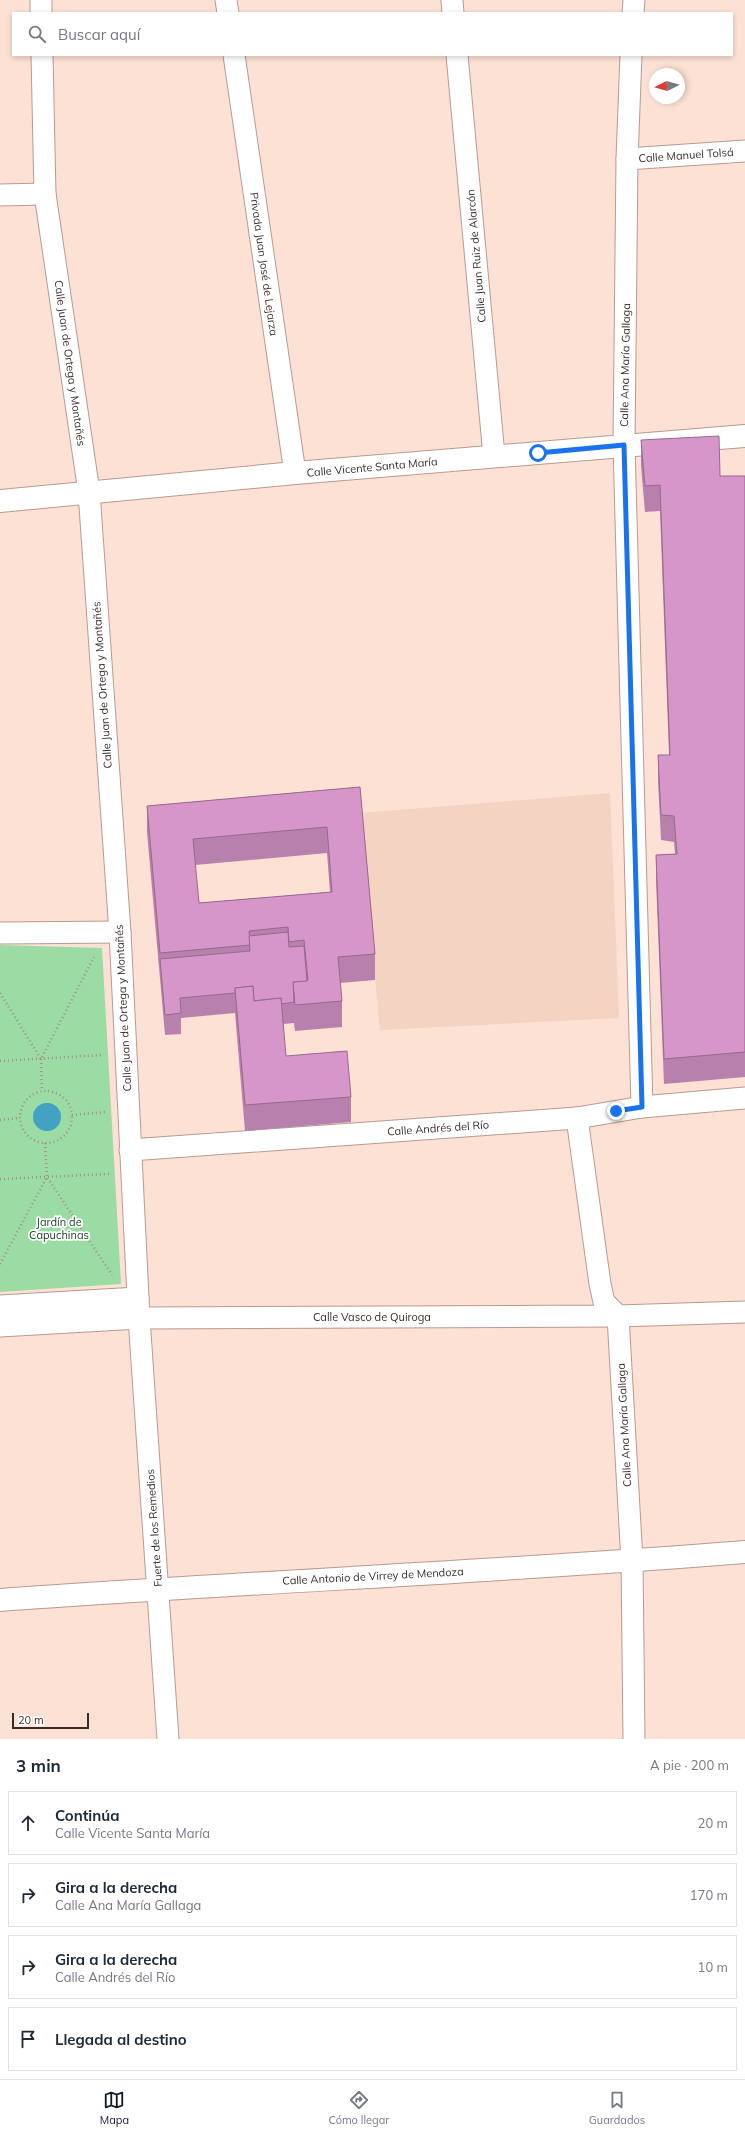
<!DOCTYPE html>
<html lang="es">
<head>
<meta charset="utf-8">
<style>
	body { margin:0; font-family:Mulish,sans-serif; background:#f2f2f3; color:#1f2937 }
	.compass { position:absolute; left:649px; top:68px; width:36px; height:36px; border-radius:50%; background:#fff; box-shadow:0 2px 6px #0003; rotate:265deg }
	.scale { position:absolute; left:12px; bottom:10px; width:77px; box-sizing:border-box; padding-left:4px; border:2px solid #372d28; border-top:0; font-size:11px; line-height:14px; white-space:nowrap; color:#372d28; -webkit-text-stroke:3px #fff; paint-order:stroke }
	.stop { position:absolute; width:12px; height:12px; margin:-9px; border:3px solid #1a73e8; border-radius:50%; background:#fff }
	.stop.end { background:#1a73e8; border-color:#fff; box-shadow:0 1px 4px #0008 }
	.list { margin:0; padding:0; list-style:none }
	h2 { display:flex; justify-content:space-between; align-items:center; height:52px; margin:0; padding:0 16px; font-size:17px }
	h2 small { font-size:13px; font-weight:400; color:#747a83 }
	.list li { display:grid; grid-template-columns:26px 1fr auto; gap:12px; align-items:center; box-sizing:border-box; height:64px; margin:0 8px 8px; padding:0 8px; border:1px solid #e0e1e3; border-radius:0px }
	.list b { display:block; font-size:15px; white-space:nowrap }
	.list p { margin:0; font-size:13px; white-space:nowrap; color:#747a83 }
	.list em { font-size:13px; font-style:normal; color:#747a83 }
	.icon { flex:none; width:22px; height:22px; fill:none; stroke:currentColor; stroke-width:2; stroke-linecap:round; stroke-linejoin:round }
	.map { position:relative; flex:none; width:745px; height:1739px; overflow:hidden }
	.search { position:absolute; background:#fff; box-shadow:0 2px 6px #0003; left:12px; right:12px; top:12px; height:44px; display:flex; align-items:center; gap:10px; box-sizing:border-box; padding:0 14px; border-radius:0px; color:#747a83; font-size:15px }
	.sheet { height:340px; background:#fff }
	nav { display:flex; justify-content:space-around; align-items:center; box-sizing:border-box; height:56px; border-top:1px solid #e0e1e3; background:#fff; font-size:11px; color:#747a83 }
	nav a { display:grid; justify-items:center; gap:2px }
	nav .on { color:#111827 }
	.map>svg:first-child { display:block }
	.built { fill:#f4d3c2 }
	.green { fill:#9bdba4 }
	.water { fill:#41a2c3 }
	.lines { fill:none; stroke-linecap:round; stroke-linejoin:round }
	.minor-casing { stroke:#b59c8f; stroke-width:23 }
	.tertiary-casing { stroke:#b59c8f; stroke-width:24 }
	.path { stroke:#a49187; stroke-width:2.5; stroke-dasharray:1 3; stroke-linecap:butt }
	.minor { stroke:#fff; stroke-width:21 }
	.tertiary { stroke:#fff; stroke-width:22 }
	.wall { fill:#b881ad; fill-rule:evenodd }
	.building { fill:#d696c9; stroke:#96698d; fill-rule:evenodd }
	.route { stroke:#1a73e8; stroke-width:5 }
	.labels { text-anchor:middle; stroke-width:3.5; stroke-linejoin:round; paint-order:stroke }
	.street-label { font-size:11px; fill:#372d28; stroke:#fff }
	.park-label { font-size:11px; fill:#174522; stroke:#fff }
</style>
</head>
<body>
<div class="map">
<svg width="745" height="1739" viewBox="0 0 745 1739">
	<rect width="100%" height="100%" fill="#fce1d4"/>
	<polygon class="built" points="610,793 619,1018 380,1030 360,813"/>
	<polygon class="green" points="0,945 102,948 121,1284 0,1292"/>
	<circle class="water" cx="47" cy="1117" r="14"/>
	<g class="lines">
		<g class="minor-casing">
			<g id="minor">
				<polyline points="41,0 41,13"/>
				<polyline points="226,0 228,13"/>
				<polyline points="452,0 453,13"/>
				<polyline points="633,13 634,0"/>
				<polyline points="42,55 45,194 89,492 120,932 139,1318 168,1739"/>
				<polyline points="234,55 295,473"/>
				<polyline points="457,55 494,456"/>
				<polyline points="631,55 627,159 624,445 642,1107"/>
				<polyline points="627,159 745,151"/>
				<polyline points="0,195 45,194"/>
				<polyline points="0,933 120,932"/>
				<polyline points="577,1118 600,1284 604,1302 618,1316 632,1561 634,1739"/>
				<polyline points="130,1150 577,1118 642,1107 745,1098"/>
				<polyline points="0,1306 138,1298"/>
				<polyline points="0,1326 139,1318 618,1316 745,1312"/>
			</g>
		</g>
		<g class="tertiary-casing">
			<g id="tertiary">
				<polyline points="0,501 295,473 745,436"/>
				<path d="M0,1600c248,-18 497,-28 745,-48"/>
			</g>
		</g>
		<g class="path">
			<polyline points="0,993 41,1059 94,957"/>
			<polyline points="41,1059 42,1091"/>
			<polyline points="0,1061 103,1055"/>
			<circle cx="46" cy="1117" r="26"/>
			<polyline points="72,1115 105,1112"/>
			<polyline points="0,1120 20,1118"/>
			<polyline points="45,1143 47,1177"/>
			<polyline points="0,1179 109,1174"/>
			<polyline points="0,1264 47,1177 112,1275"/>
		</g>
		<use href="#minor" class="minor"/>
		<use href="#tertiary" class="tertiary"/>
	</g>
	<g class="wall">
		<polygon points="641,440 720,476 745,476 745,1077 664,1084 656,880 656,855 675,854 674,842 661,840 658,781 658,755 669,755 660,511 645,512 641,466"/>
		<path d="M360,787l15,167v26l-35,3 2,18v26l-47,4 -1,-8 -11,1 3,32 65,41v25l-106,9 -10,-118 -54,5v16l-16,1 -18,-203v-26zM327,853l3,39 -131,11 -4,-38z"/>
	</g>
	<g class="building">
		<polygon points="719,436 720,476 745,476 745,1052 664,1059 656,855 677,854 674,816 661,815 658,755 670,755 660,485 645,486 641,440"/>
		<path d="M360,787l15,167 -37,3 4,44 -47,4 -2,-23 15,-2 -4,-40 -15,2 -1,-15 -39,4 1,14 -90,8 -13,-147zM327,827l5,65 -133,11 -6,-64z"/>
		<polygon points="288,932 289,947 304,946 307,981 293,982 294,1002 281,1004 281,998 254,1001 253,986 235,988 235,993 180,998 181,1013 165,1015 160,959 250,951 249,936"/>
		<polygon points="253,986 254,1001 281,998 286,1056 347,1051 351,1097 245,1105 235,988"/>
	</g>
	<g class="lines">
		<polyline class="route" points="538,453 624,445 642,1107 616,1111"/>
	</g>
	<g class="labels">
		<g class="street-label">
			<text transform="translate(686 155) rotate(-4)" y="4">Calle Manuel Tolsá</text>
			<text transform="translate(476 256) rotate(-95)" y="4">Calle Juan Ruiz de Alarcón</text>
			<text transform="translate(264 264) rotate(82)" y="4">Privada Juan José de Lejarza</text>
			<text transform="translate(70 363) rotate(82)" y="4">Calle Juan de Ortega y Montañés</text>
			<text transform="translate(625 365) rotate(-89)" y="4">Calle Ana María Gallaga</text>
			<text transform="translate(372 467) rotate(-5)" y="4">Calle Vicente Santa María</text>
			<text transform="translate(102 685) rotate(-94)" y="4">Calle Juan de Ortega y Montañés</text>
			<text transform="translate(123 1008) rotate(-93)" y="4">Calle Juan de Ortega y Montañés</text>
			<text transform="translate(438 1128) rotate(-4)" y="4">Calle Andrés del Río</text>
			<text x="372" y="1321">Calle Vasco de Quiroga</text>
			<text transform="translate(624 1425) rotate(-93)" y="4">Calle Ana María Gallaga</text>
			<text transform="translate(154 1528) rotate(-94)" y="4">Fuerte de los Remedios</text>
			<text transform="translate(373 1576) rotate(-3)" y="4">Calle Antonio de Virrey de Mendoza</text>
		</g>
		<g class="park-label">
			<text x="59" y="1226">Jardín de<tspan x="59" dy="13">Capuchinas</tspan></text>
		</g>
	</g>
</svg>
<svg class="compass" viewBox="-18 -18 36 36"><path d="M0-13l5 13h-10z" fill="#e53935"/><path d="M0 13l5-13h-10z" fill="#747a83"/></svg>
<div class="scale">20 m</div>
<div class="stop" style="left:538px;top:453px"></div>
<div class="stop end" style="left:616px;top:1111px"></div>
<div class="search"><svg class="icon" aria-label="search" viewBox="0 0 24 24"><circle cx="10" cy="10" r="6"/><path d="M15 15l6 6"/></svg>Buscar aquí</div>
</div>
<section class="sheet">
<h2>3 min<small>A pie · 200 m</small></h2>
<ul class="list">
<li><svg class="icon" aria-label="ahead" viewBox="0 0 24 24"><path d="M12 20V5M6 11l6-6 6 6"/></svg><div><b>Continúa</b><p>Calle Vicente Santa María</p></div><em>20 m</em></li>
<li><svg class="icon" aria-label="right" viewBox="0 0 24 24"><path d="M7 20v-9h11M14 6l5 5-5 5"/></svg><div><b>Gira a la derecha</b><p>Calle Ana María Gallaga</p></div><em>170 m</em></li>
<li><svg class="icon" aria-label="right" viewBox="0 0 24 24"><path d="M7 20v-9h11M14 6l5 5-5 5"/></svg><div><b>Gira a la derecha</b><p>Calle Andrés del Río</p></div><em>10 m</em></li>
<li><svg class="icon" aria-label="arrive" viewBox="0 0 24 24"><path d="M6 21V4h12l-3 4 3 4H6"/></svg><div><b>Llegada al destino</b></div></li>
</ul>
</section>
<nav>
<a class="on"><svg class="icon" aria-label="map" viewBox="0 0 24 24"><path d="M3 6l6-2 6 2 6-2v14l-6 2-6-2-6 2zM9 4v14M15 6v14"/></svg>Mapa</a>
<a><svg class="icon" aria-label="directions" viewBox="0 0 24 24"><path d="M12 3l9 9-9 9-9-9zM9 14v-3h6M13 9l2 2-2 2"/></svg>Cómo llegar</a>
<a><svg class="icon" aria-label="saved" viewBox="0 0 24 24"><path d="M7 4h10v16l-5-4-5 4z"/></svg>Guardados</a>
</nav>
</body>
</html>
